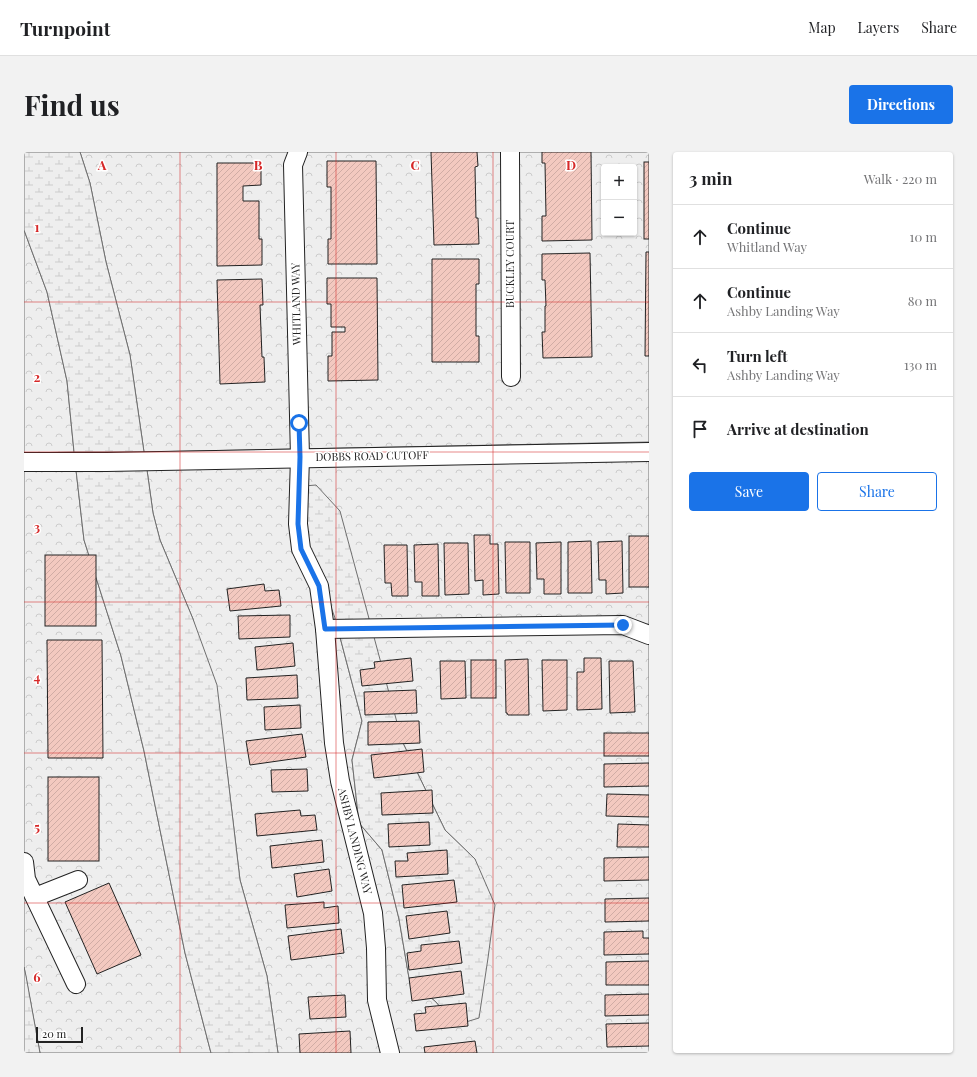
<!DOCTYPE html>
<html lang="en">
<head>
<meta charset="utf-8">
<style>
	body { margin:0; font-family:"Playfair Display",serif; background:#f2f2f2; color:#202124 }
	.controls { position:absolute; right:12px; top:12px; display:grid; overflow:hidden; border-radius:4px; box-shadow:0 1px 3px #0004 }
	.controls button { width:36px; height:36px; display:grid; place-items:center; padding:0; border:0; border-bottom:1px solid #e0e0e0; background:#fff; color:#202124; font:20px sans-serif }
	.scale { position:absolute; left:12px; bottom:10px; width:47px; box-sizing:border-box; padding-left:4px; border:2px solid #222; border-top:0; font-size:11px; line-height:14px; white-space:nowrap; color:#222; -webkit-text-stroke:3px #fff; paint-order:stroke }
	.stop { position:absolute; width:12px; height:12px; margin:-9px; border:3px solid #1a73e8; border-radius:50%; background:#fff }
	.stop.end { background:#1a73e8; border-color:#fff; box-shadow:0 1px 4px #0008 }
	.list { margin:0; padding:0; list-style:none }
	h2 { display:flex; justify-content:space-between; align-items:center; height:52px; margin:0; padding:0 16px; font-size:17px }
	h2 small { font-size:13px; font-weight:400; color:#757577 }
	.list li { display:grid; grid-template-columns:26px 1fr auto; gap:12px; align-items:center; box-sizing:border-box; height:64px; padding:0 16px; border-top:1px solid #e0e0e0 }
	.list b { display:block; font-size:15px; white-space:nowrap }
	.list p { margin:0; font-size:13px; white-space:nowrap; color:#757577 }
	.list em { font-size:13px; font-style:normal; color:#757577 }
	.actions { display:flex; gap:8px; padding:12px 16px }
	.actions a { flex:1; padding:9px 0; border:1px solid #1a73e8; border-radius:4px; text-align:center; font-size:14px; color:#1a73e8 }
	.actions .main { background:#1a73e8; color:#fff }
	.icon { flex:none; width:22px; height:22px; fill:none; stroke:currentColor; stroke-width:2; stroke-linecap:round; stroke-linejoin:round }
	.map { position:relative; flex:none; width:625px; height:901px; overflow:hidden; border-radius:4px }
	header { display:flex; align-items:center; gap:24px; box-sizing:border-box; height:56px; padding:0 20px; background:#fff; border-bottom:1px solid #e0e0e0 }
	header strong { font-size:19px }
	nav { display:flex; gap:22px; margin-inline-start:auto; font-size:14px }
	.intro { display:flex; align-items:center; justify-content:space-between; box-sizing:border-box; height:96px; padding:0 24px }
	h1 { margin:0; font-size:28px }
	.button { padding:10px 18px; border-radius:4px; background:#1a73e8; color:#fff; font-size:14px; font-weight:700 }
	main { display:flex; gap:24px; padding:0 24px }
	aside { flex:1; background:#fff; border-radius:4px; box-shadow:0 1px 3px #0004 }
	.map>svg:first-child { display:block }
	.forest { fill:url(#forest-crowns); stroke:#6f6f6f; fill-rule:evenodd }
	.wetland { fill:url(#wetland-marsh); stroke:#6f6f6f }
	.building { fill:url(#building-hatch); stroke:#222 }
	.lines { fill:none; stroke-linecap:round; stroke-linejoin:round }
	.minor-casing { stroke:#222; stroke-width:20 }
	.minor { stroke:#fff; stroke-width:18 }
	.route { stroke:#1a73e8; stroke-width:5 }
	.grid { fill:none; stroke:#d62828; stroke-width:1; stroke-opacity:0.55 }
	.labels { text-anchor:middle; stroke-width:3; stroke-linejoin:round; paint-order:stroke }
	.street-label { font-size:11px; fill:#222; stroke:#fff }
	.grid-label { font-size:13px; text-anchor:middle; font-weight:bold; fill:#d62828; stroke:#fff; stroke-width:3; stroke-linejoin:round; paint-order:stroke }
</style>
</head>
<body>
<header>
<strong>Turnpoint</strong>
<nav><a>Map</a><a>Layers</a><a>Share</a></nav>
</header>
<div class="intro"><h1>Find us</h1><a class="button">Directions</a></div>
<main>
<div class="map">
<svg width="625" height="901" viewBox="0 0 625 901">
	<defs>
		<pattern id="forest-crowns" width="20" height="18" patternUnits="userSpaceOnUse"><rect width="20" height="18" fill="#eee"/><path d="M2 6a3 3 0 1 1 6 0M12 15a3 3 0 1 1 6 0" fill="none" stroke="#ccc"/></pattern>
		<pattern id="wetland-marsh" width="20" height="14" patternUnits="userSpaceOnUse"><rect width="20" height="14" fill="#eee"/><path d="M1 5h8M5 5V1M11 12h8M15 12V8" fill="none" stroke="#ccc"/></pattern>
		<pattern id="building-hatch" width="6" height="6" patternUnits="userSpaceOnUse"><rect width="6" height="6" fill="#f3c9c0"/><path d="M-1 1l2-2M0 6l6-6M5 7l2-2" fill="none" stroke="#d0aca5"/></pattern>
	</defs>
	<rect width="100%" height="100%" fill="#fff"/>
	<g class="forest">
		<path d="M56,0h569v290l-505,10 -14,-97 -24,-93 -16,-79zM580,15h30v66h-30z"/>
		<polygon points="0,78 23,140 43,229 50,300 0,301"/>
		<path d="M625,309v592h-371l-11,-77 -27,-96 -13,-109 -34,-152 -33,-79 -7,-27 -6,-43zM311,466l67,123 43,89 30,29 -20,166 -19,-23 -27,-24 -10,-59 -17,-69 -23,-27 -7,-63 10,-39z"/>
		<polygon points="52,318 60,388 97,504 120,599 161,801 187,901 16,901 0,815 0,319"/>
	</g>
	<g class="wetland">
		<polygon points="0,0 56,0 66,31 82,110 106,203 120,300 50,300 43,229 23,140 0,78"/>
		<polygon points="52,318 123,318 129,361 136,388 169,467 193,533 216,728 243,824 254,901 187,901 161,801 120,599 97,504 60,388"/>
		<polygon points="292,333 316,359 378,589 421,678 451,707 471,753 464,806 455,866 432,873 412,850 385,826 375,767 358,698 335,671 328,608 338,569 311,466 268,348 268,335"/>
		<polygon points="0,815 2,824 16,901 0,901"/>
	</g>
	<g class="building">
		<polygon points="407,0 453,0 454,14 451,15 452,66 454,66 455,92 410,93"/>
		<polygon points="518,0 567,0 568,88 518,89 518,64 522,64 521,11 518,11"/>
		<polygon points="303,9 352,9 353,112 304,112 304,87 307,87 307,35 303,35"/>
		<rect x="620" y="10" width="5" height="77"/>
		<polygon points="193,11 237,11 237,33 219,34 219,49 235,49 235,87 238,87 238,113 193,114"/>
		<polygon points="622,100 625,100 625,204 621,204"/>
		<polygon points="566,101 568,205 519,206 518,180 521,180 521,154 522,154 521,128 518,128 518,102"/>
		<polygon points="408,107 455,107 455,132 452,132 452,184 455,184 455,210 408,210"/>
		<polygon points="303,126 353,126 354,228 304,229 304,204 308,204 308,180 321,180 321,175 307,175 307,152 303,152"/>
		<polygon points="238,127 239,153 236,153 238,205 240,205 241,230 196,232 193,128"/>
		<polygon points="450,383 466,383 466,392 474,392 475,442 459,443 459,428 451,429"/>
		<rect x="605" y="384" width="20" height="51"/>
		<polygon points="567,389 568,441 544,441 544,390"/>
		<polygon points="598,389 599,441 582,442 582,428 575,428 574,390"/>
		<polygon points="481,390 506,390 506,441 482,441"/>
		<polygon points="537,390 537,442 520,442 520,427 513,427 512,391"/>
		<polygon points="420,391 444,391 445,442 421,443"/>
		<polygon points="414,392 415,444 398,444 398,430 391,430 390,393"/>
		<polygon points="360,393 383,393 384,444 368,444 367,431 361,431"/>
		<rect x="21" y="403" width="51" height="71"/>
		<polygon points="240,432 241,439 255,438 257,454 206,459 203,437"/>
		<polygon points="266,463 266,485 215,487 214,464"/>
		<polygon points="23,488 78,488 79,606 24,606"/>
		<polygon points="269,491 271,514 233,518 231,495"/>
		<polygon points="387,506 389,529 338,534 336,518 351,516 350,510"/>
		<polygon points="560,506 577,506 578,557 553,558 553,520 560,520"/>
		<polygon points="504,507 505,563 484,563 483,561 482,561 481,508"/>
		<rect x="447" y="508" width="25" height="38"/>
		<polygon points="518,508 543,508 543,558 519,559"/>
		<polygon points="416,509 441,509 442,546 417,547"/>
		<polygon points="585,509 609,509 611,560 586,561"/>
		<polygon points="273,523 274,546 223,548 222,526"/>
		<polygon points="392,538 393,561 341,563 340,540"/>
		<polygon points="276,553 277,576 241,578 240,555"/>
		<polygon points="395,569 396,591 344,593 344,570"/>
		<rect x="580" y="581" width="45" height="23"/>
		<polygon points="278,582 282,605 226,613 222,589"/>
		<polygon points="398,597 400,620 350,626 347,603"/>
		<polygon points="625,611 625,634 580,635 580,612"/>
		<polygon points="283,617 284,639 248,640 247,618"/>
		<rect x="24" y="625" width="51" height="84"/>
		<polygon points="408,638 409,661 358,663 357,641"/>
		<polygon points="583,642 625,643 625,665 582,664"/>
		<polygon points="276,658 277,664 291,663 293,678 233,684 231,662"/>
		<polygon points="405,670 406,693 365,695 364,672"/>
		<polygon points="594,672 625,673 625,695 593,695"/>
		<polygon points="298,688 300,710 248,716 246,694"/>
		<polygon points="423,698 424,722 372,725 371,709 384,709 383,701"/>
		<polygon points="625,705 625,728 580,729 580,706"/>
		<polygon points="305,717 308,739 273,745 270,722"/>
		<polygon points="430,728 433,750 380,756 378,733"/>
		<polygon points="85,731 117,803 73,822 41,750"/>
		<polygon points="625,746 625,769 581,770 581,747"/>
		<polygon points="300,750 300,756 314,754 315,771 263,776 261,753"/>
		<polygon points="423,759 426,781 385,787 382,764"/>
		<polygon points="317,777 320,801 267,808 264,784"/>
		<polygon points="619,779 619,786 625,786 625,802 580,803 580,780"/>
		<polygon points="435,789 438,811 385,818 383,801 397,799 397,793"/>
		<polygon points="625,809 625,833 582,833 582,810"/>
		<polygon points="437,819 440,842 388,849 385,826"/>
		<polygon points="625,842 625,863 581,864 581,843"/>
		<polygon points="321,843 322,865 286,867 284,845"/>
		<polygon points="442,851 444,874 392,879 390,862 402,861 401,855"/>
		<polygon points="625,871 625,894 583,895 582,872"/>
		<polygon points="326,879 327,901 276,901 275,882"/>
		<polygon points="451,889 453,901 401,901 400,895"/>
	</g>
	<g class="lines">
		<g class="minor-casing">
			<g id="minor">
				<polyline points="274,0 269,13 276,305 274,372 277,397 295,434 301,477 310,591 316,629 349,761 352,796 353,848 366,901"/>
				<polyline points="486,0 487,225"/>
				<polyline points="0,310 83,310 625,300"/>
				<polyline points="301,477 599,473 625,483"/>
				<polyline points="0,710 2,727 52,832"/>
				<polyline points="11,745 54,728"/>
			</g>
		</g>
		<use href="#minor" class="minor"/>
	</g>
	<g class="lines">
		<polyline class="route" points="275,271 276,305 274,372 277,397 295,434 301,477 599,473"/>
	</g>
	<path class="grid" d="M156,0v901M312,0v901M469,0v901M0,150h625M0,300h625M0,450h625M0,601h625M0,751h625"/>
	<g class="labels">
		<g class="street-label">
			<text transform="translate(486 112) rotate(-90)" y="4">BUCKLEY COURT</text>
			<text transform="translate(272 152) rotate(-91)" y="4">WHITLAND WAY</text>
			<text transform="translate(348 304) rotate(-1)" y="4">DOBBS ROAD CUTOFF</text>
			<text transform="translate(331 689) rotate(76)" y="4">ASHBY LANDING WAY</text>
		</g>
	</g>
	<g class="grid-label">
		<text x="78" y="18">A</text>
		<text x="234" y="18">B</text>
		<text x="391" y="18">C</text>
		<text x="547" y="18">D</text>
		<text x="13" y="80">1</text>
		<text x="13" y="230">2</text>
		<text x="13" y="380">3</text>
		<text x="13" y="530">4</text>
		<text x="13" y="680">5</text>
		<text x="13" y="830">6</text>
	</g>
</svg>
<div class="controls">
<button>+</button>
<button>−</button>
</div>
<div class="scale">20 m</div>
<div class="stop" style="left:275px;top:271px"></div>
<div class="stop end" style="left:599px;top:473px"></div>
</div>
<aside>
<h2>3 min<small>Walk · 220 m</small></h2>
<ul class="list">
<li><svg class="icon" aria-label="ahead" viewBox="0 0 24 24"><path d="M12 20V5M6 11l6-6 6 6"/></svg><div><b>Continue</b><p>Whitland Way</p></div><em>10 m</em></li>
<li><svg class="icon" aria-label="ahead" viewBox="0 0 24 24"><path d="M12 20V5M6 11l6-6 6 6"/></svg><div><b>Continue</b><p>Ashby Landing Way</p></div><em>80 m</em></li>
<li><svg class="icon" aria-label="left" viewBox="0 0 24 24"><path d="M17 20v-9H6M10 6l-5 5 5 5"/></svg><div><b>Turn left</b><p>Ashby Landing Way</p></div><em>130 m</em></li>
<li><svg class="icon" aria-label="arrive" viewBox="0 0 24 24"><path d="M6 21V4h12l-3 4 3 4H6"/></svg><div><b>Arrive at destination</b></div></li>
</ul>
<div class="actions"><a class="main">Save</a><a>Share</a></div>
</aside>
</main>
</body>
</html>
